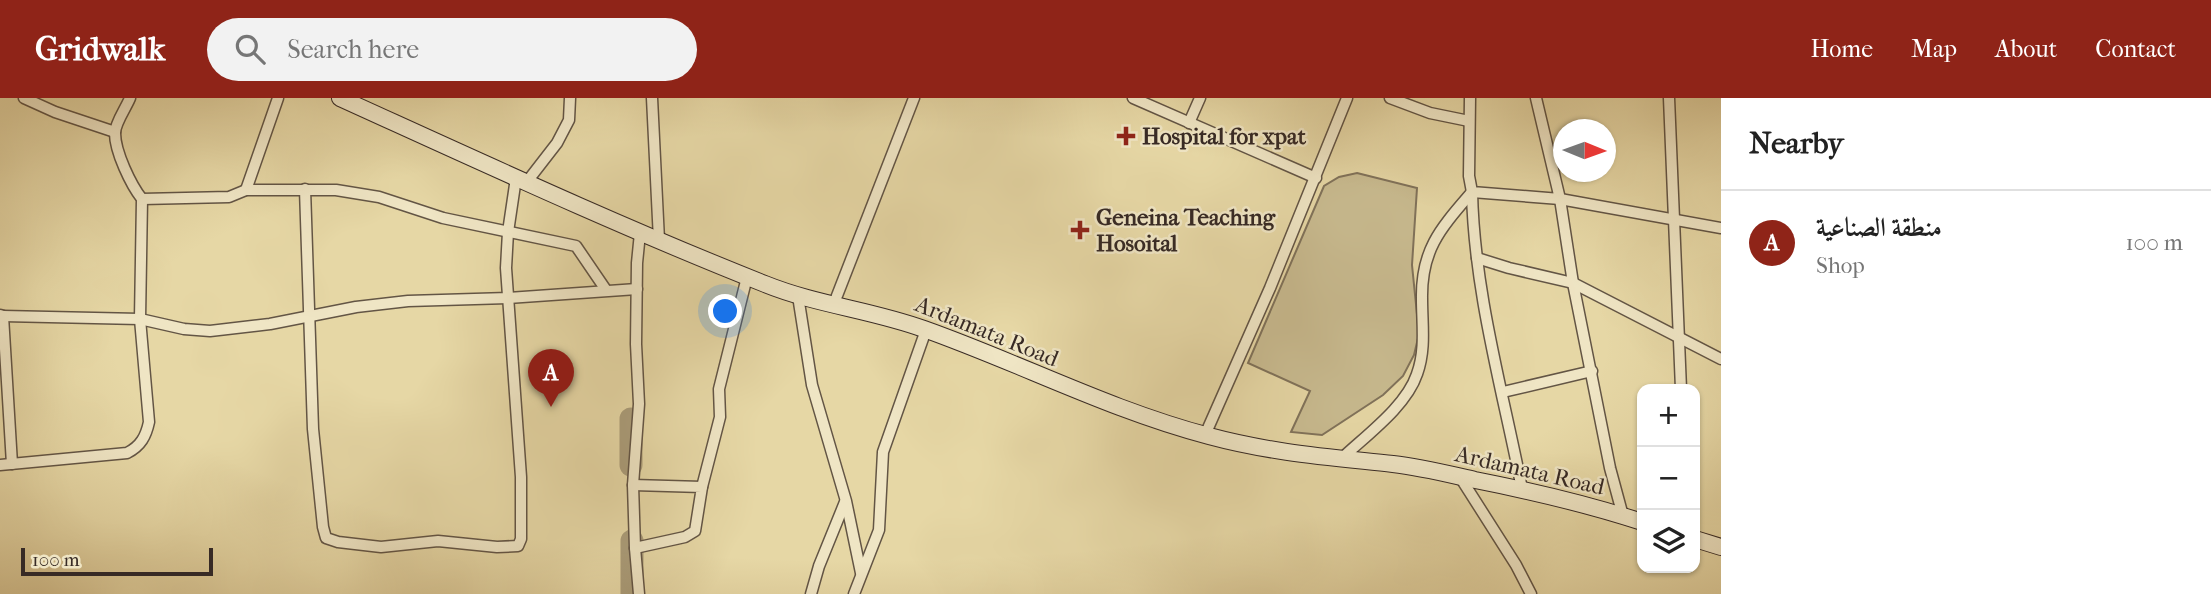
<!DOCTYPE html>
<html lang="en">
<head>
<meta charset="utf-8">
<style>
	body { margin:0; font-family:"IM FELL French Canon",Amiri,serif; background:#f2f2f2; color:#222 }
	.controls { position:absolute; right:21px; bottom:21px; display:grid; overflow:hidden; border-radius:14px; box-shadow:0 2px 5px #0004 }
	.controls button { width:63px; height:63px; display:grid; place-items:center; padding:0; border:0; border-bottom:2px solid #e0e0e0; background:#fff; color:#222; font:35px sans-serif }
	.compass { position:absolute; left:1553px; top:21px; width:63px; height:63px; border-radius:50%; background:#fff; box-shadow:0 2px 5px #0004; rotate:91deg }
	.scale { position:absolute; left:21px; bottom:18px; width:192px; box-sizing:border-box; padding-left:7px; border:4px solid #372a25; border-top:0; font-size:19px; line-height:24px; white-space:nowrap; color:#372a25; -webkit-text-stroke:5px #efe5c4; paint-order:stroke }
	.you { position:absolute; left:726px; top:214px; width:24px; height:24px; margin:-18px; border:5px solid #fff; border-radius:50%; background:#1a73e8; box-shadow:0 0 0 10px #1a73e833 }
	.badge { display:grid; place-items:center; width:46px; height:46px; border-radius:50%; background:#8f2418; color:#fff; font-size:23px; font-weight:700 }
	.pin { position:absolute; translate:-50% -58px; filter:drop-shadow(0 2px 4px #0008) }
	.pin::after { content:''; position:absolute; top:37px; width:24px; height:21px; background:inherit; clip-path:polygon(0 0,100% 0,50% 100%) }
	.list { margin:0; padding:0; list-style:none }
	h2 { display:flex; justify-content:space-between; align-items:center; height:91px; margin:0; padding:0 28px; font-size:30px }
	h2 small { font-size:23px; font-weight:400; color:#767676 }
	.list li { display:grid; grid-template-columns:46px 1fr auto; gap:21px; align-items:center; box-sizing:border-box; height:105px; padding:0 28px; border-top:2px solid #e0e0e0 }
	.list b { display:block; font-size:26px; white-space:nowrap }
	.list p { margin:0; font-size:23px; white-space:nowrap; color:#767676 }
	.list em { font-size:23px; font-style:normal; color:#767676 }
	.icon { flex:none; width:38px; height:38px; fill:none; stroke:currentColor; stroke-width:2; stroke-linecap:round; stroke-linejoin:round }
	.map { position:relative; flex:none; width:1721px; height:496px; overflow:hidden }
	header { display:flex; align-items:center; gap:42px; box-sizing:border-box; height:98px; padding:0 35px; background:#8f2418; color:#fff }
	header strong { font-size:33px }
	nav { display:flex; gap:38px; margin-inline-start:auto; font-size:24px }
	.search { width:490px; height:63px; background:#f2f2f2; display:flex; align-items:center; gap:18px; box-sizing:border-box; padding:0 24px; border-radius:38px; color:#767676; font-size:26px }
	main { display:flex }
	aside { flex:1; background:#fff }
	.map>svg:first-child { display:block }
	.green { fill:#c8ba8f; stroke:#80725a; stroke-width:2 }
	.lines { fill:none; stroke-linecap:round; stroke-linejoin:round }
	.river { stroke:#aa9c79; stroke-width:23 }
	.street-casing { stroke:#635545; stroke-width:13 }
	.secondary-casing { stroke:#372a25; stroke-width:18 }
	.street { stroke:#efe5c4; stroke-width:10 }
	.secondary { stroke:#efe5c4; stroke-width:16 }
	.poi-dot { fill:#8f2418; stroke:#efe5c4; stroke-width:2.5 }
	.labels { text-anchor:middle; stroke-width:5; stroke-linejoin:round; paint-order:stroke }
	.poi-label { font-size:23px; font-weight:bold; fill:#372a25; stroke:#efe5c4; text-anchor:start }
	.street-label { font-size:23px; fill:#372a25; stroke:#efe5c4 }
</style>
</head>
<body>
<header>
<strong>Gridwalk</strong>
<div class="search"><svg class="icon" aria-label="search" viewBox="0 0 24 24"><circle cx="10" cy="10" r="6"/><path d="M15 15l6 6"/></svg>Search here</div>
<nav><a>Home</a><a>Map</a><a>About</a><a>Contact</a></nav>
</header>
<main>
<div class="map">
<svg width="1721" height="496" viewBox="0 0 1721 496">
	<rect width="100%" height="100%" fill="#e6d7a5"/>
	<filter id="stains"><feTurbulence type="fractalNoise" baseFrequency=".00286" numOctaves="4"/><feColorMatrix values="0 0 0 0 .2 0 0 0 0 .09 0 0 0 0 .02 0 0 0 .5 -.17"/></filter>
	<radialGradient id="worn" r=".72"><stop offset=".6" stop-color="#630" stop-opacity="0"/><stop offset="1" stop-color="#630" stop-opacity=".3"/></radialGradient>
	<polygon class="green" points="1357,75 1417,90 1412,167 1419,236 1414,257 1403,278 1383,297 1322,337 1291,334 1310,293 1248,265 1324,88 1339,79"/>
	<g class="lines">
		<g class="river">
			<polyline points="631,321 631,367"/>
			<polyline points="632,443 632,496"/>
		</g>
		<g class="street-casing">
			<g id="street">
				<polyline points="24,0 55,14 115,34"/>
				<polyline points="652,0 659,142"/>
				<polyline points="1133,0 1316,80"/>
				<polyline points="1390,0 1430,15 1469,23"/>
				<polyline points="1470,0 1469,78 1472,94 1560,101 1536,0"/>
				<polyline points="1669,0 1681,291"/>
				<polyline points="1189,25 1200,0"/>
				<polyline points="526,85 557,45 569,22 570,0"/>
				<polyline points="305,91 313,331 323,429 326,440 338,444 381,449 438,443 497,449 518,448 521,441 521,379 506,170 508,134 516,80"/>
				<polyline points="246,92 278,0"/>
				<path d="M1472,94c2,99 31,200 50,297"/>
				<polyline points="142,101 229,99 246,92 336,92 379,99 443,120 576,148 606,192"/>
				<polyline points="1477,160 1509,170 1573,185 1721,261"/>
				<polyline points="798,198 812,287 846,403 861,475"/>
				<polyline points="833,208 914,0"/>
				<polyline points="0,217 3,218 12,366"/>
				<polyline points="3,218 140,221 184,231 210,233 270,226 356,209 408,203 508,200 637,191"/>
				<polyline points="1503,294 1592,273"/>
				<polyline points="1205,337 1270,190 1347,0"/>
				<path d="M1340,362c25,-24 66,-53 77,-86 9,-25 5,-49 5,-75 -1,-50 19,-71 50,-107"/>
				<path d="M0,367l127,-12c14,-7 19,-17 22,-31l-9,-103 2,-120c-11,-14 -27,-47 -27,-66 0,-10 11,-25 15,-35"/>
				<polyline points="1460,379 1516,467 1531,496"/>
				<polyline points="633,387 702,389 695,433 685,439 635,450"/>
				<polyline points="702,389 720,319 719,291 747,179"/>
				<polyline points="1623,418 1610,370 1573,185 1560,101 1721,130"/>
				<polyline points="639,496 635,450 633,387 639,306 636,246 637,165 640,135"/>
				<polyline points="811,496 819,468 845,404"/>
				<polyline points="854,496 879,432 883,354 926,232"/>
			</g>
		</g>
		<g class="secondary-casing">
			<g id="secondary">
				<path d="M340,0c141,64 281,129 425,186 52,21 107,26 159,45 96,34 186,81 285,107 63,17 120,21 184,28 27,3 55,10 82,16 56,11 112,24 167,42"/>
				<polyline points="1695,441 1721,449"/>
			</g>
		</g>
		<use href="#street" class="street"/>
		<use href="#secondary" class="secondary"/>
	</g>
	<g class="poi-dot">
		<path d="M1122.5 27.5h7v7h7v7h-7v7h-7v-7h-7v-7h7z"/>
		<path d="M1076.5 121.5h7v7h7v7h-7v7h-7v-7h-7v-7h7z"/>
	</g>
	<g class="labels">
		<g class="poi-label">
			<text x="1142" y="46">Hospital for xpat</text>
			<text x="1096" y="127">Geneina Teaching<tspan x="1096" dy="26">Hosoital</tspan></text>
		</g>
		<g class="street-label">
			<text transform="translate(987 233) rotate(22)" y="8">Ardamata Road</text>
			<text transform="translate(1530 372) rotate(13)" y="8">Ardamata Road</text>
		</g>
	</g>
	<rect width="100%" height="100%" filter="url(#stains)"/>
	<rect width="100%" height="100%" fill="url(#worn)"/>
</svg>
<div class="controls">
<button>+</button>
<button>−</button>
<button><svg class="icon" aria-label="layers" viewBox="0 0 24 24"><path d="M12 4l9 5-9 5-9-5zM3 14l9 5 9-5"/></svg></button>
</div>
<svg class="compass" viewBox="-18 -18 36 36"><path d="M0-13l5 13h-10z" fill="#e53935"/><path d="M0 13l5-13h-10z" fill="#767676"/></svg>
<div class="scale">100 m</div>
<div class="you"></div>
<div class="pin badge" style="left:551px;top:309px">A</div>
</div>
<aside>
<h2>Nearby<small></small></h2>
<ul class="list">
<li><span class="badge">A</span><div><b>منطقة الصناعية</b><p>Shop</p></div><em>100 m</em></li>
</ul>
</aside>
</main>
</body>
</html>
